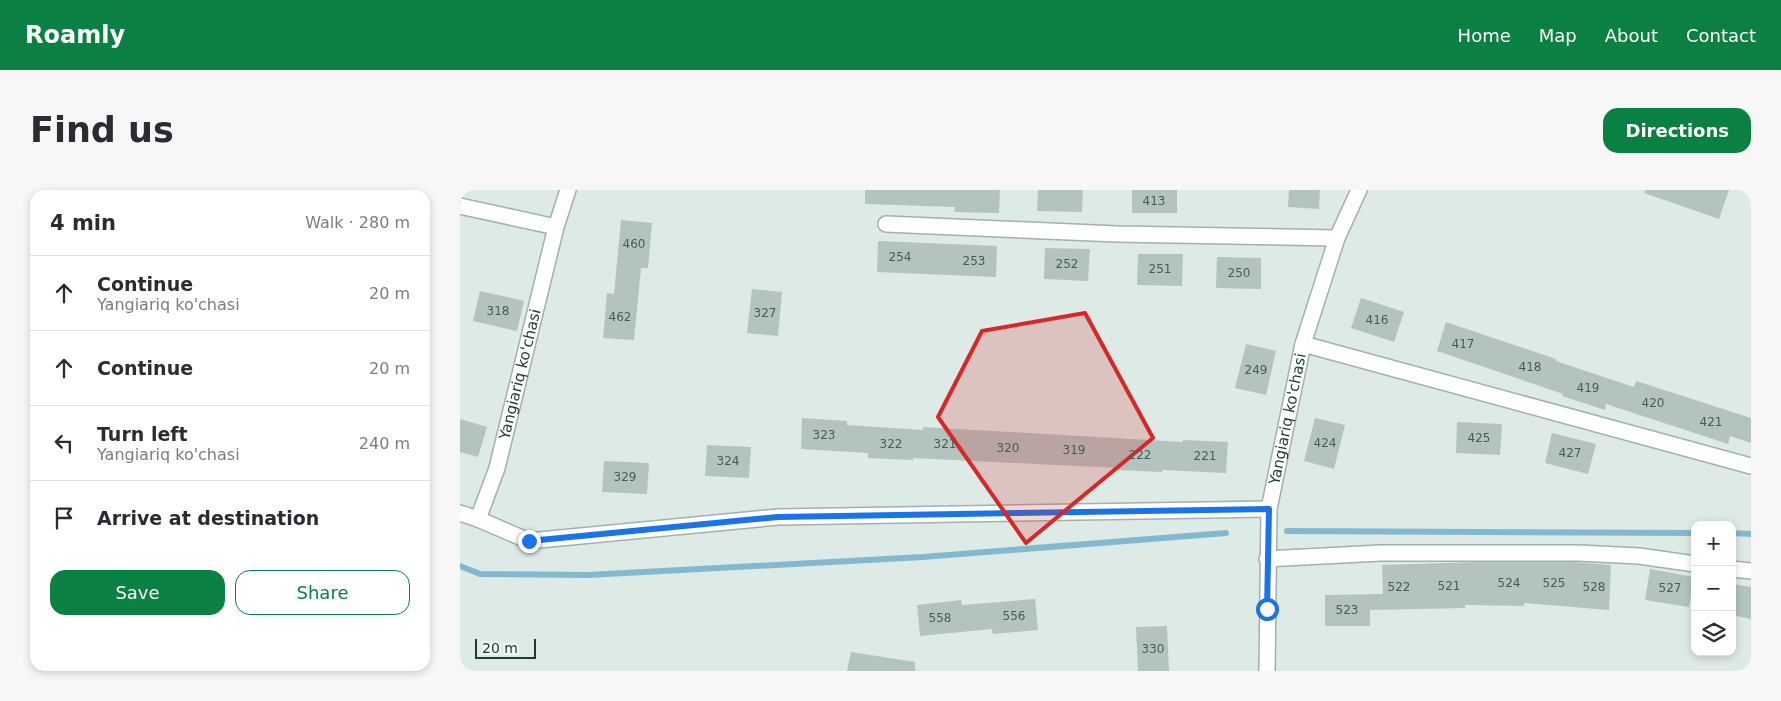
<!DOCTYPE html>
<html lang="en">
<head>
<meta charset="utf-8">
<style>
	body { margin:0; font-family:"DejaVu Sans",sans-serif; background:#f7f7f7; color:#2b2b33 }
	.controls { position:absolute; right:15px; bottom:15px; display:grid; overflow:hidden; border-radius:10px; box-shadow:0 2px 8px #0003 }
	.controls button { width:45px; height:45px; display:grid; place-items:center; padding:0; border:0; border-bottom:1px solid #e1e1e2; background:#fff; color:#2b2b33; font:25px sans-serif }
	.scale { position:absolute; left:15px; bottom:12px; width:61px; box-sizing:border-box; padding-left:5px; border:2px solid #1f3936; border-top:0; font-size:14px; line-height:18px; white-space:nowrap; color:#1f3936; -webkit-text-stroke:4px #eef7f4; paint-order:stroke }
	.stop { position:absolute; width:15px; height:15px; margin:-11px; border:4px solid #1a73e8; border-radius:50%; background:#fff }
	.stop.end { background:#1a73e8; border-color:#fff; box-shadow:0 1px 5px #0008 }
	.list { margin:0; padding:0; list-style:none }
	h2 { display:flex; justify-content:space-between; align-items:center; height:65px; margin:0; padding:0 20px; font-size:21px }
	h2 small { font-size:16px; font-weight:400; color:#7c7c81 }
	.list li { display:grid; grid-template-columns:32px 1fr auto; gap:15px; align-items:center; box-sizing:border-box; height:75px; padding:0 20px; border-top:1px solid #e1e1e2 }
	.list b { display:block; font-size:19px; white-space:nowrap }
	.list p { margin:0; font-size:16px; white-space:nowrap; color:#7c7c81 }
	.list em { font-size:16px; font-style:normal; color:#7c7c81 }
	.actions { display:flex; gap:10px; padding:15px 20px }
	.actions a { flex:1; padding:11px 0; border:1px solid #0b8043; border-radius:15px; text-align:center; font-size:18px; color:#0b8043 }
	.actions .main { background:#0b8043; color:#fff }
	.icon { flex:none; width:28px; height:28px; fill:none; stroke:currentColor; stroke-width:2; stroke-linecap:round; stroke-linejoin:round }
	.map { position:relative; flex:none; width:1291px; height:481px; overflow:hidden; border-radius:15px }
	header { display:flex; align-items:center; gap:30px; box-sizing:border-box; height:70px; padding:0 25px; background:#0b8043; color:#fff }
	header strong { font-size:24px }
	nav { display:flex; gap:28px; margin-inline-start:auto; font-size:18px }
	.intro { display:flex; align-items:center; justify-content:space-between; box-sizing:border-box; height:120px; padding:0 30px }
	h1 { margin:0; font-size:35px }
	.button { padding:12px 22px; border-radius:15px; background:#0b8043; color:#fff; font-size:18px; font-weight:700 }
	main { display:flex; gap:30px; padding:0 30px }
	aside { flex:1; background:#fff; border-radius:15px; box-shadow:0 2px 8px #0003 }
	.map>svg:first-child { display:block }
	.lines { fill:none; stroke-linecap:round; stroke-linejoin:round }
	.stream { stroke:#84b8d1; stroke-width:6 }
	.building { fill:#b3c4c0 }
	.minor-casing { stroke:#a1b1ae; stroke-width:18 }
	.minor { stroke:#fff; stroke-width:15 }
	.route { stroke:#1a73e8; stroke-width:6 }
	.marked { fill:#d62828; fill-opacity:0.2; stroke:#d62828; stroke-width:4; stroke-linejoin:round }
	.labels { text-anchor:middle; stroke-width:5; stroke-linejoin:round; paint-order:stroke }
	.number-label { font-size:12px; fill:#445c58 }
	.street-label { font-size:15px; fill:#1f3936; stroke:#eef7f4 }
</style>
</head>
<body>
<header>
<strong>Roamly</strong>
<nav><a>Home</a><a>Map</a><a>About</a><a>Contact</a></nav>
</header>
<div class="intro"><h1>Find us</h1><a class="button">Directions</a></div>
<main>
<aside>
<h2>4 min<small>Walk · 280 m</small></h2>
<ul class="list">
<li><svg class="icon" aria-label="ahead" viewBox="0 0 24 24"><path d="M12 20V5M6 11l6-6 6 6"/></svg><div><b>Continue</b><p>Yangiariq ko'chasi</p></div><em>20 m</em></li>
<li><svg class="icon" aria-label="ahead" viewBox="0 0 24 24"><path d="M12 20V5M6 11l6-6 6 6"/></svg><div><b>Continue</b></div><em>20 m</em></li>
<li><svg class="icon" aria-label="left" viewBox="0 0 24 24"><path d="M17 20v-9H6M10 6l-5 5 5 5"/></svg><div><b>Turn left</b><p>Yangiariq ko'chasi</p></div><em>240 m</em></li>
<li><svg class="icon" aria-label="arrive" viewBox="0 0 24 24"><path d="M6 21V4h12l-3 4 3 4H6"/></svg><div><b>Arrive at destination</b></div></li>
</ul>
<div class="actions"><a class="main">Save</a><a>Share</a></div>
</aside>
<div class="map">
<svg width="1291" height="481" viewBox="0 0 1291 481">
	<rect width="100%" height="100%" fill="#deeae6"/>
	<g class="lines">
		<g class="stream">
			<polyline points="827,341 1235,343"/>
			<polyline points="1272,343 1291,344"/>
			<polyline points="0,376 20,384 128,385 463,367 766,343"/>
		</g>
	</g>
	<g class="building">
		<polygon points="405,0 540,0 539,23 494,22 495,17 405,14"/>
		<polygon points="578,0 623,0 622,22 577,21"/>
		<rect x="672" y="0" width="45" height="23"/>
		<polygon points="829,0 860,0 859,19 828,17"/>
		<polygon points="1185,0 1269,0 1259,29 1184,3"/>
		<polygon points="161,30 192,33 188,78 181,78 174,150 143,148 147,103 154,104"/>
		<polygon points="418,51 537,56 536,87 417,82"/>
		<polygon points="585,58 630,59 628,91 584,89"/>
		<polygon points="678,64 723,64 722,96 677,95"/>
		<polygon points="757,67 801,68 801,99 756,98"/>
		<polygon points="292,99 322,102 318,146 287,143"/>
		<polygon points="20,101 64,111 57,141 13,131"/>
		<polygon points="901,108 944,122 934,152 891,138"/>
		<polygon points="986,132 1096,169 1096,171 1174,197 1176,191 1291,228 1291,253 1270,246 1268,254 1146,214 1145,220 1102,206 1103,204 977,161"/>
		<polygon points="786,154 816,161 806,205 775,198"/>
		<polygon points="342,228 387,231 387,235 463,240 463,237 723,252 723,250 768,252 766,283 702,280 702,282 657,280 657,278 453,268 453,270 408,268 408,263 341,259"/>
		<polygon points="855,228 885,235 874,279 844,271"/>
		<polygon points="0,229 27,237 18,267 0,262"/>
		<polygon points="997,232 1042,234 1040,265 996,263"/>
		<polygon points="1092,243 1136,254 1128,284 1085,273"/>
		<polygon points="247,255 291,257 289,288 245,286"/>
		<polygon points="144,271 189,273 187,304 142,302"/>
		<polygon points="1020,372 1111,372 1151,375 1149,420 1064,413 1064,416 1005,415 1005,418 910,420 910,436 865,436 865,405 923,404 922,375"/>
		<polygon points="1190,379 1234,387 1229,417 1185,410"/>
		<polygon points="1272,394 1291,397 1291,429 1272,425"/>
		<polygon points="575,409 578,440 533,444 532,439 460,446 457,415 501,410 502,415"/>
		<polygon points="707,436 709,481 678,481 676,437"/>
		<polygon points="391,462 455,472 455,481 387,481"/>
	</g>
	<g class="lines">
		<g class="minor-casing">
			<g id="minor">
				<polyline points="0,16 96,37"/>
				<polyline points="426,34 657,44 877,48"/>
				<polyline points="843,154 1291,276"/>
				<polyline points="0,323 18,329 69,351 318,327 809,319"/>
				<path id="s1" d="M18,329l19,-51 59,-241 12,-37"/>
				<polyline points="807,369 921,363 1118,363 1179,366 1235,374"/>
				<polyline points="1272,379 1291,381"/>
				<path id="s2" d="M807,481l2,-162 34,-165 34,-106 22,-48"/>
			</g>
		</g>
		<use href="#minor" class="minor"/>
	</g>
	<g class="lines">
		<polyline class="route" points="69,351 318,327 809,319 807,419"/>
	</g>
	<path class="marked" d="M625,123l68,125 -127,105 -88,-126 44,-86z"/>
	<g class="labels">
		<g class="number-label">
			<text x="694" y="15">413</text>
			<text x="174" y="58">460</text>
			<text x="440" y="71">254</text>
			<text x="514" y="75">253</text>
			<text x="607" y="78">252</text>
			<text x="700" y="83">251</text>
			<text x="779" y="87">250</text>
			<text x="38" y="125">318</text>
			<text x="305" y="127">327</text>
			<text x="160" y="131">462</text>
			<text x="917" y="134">416</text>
			<text x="1003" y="158">417</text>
			<text x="1070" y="181">418</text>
			<text x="796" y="184">249</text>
			<text x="1128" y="202">419</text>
			<text x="1193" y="217">420</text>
			<text x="1251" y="236">421</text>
			<text x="364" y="249">323</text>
			<text x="1019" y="252">425</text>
			<text x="865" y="257">424</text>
			<text x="431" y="258">322</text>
			<text x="485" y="258">321</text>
			<text x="548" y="262">320</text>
			<text x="614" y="264">319</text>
			<text x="1110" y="267">427</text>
			<text x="680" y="269">222</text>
			<text x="745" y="270">221</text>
			<text x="268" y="275">324</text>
			<text x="165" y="291">329</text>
			<text x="1049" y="397">524</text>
			<text x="1094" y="397">525</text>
			<text x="989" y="400">521</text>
			<text x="939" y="401">522</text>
			<text x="1134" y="401">528</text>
			<text x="1210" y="402">527</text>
			<text x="887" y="424">523</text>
			<text x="554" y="430">556</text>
			<text x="480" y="432">558</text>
			<text x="693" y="463">330</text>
		</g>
		<g class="street-label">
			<text dy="5" stroke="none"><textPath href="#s1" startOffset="151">Yangiariq ko'chasi</textPath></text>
			<text dy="5" stroke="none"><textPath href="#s2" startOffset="254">Yangiariq ko'chasi</textPath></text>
		</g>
	</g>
</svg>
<div class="controls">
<button>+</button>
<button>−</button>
<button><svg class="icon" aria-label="layers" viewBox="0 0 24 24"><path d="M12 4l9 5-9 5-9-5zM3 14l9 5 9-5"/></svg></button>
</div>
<div class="scale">20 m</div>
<div class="stop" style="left:807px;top:419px"></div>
<div class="stop end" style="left:69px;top:351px"></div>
</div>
</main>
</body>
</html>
